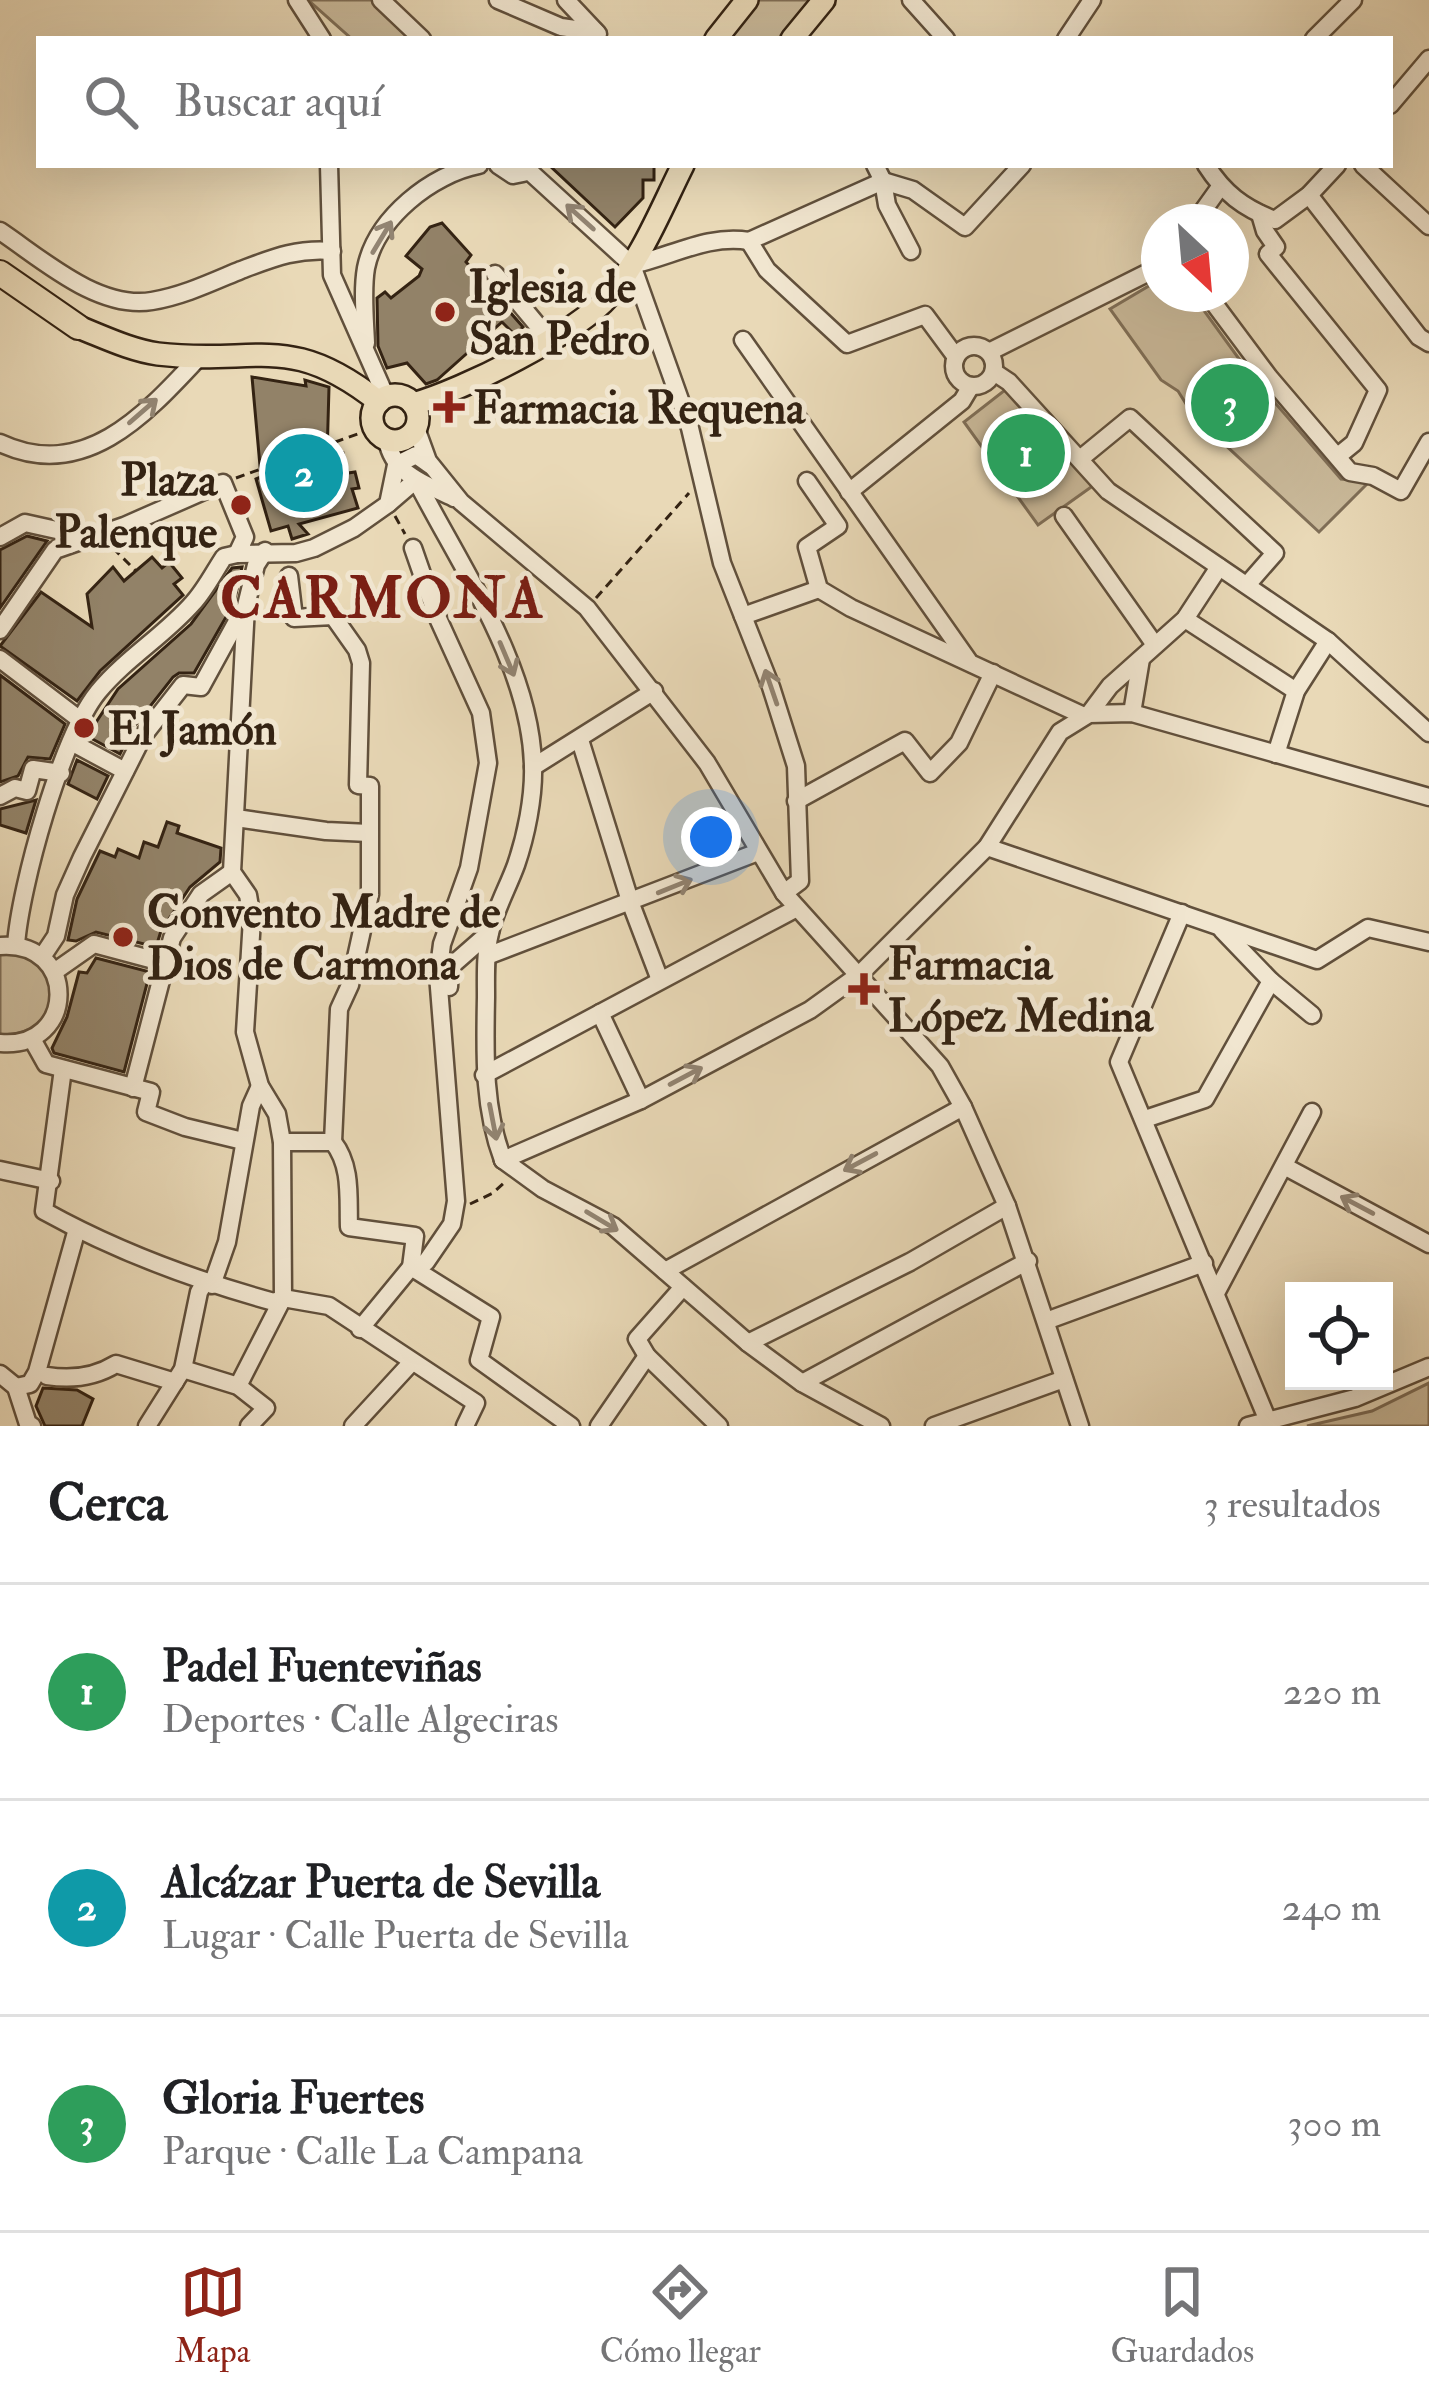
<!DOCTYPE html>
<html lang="es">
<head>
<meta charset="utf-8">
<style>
	body { margin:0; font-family:"IM FELL Double Pica",serif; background:#f6f6f6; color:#202124 }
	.controls { position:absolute; right:36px; bottom:36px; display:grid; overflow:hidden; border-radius:0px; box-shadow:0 12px 48px #0002 }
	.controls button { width:108px; height:108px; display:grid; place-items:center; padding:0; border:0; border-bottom:3px solid #e0e0e0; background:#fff; color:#202124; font:60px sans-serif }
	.compass { position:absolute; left:1141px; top:204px; width:108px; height:108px; border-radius:50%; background:#fff; box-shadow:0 12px 48px #0002; rotate:154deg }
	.you { position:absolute; left:711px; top:837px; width:42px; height:42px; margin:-30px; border:9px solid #fff; border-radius:50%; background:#1a73e8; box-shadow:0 0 0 18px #1a73e833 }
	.badge { display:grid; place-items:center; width:78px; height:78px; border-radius:50%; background:#8f2418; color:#fff; font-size:39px; font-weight:700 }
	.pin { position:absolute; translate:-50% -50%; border:6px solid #fff; box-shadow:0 3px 12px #0006 }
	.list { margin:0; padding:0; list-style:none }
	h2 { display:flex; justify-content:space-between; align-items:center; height:156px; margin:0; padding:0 48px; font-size:51px }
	h2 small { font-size:39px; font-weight:400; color:#757577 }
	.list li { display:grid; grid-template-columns:78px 1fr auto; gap:36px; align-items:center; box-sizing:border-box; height:216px; padding:0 48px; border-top:3px solid #e0e0e0 }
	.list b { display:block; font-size:45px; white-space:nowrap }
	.list p { margin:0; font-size:39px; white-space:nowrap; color:#757577 }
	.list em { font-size:39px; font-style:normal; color:#757577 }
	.icon { flex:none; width:66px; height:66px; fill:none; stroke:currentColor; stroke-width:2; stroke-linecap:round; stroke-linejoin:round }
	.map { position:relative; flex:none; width:1429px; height:1426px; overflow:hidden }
	.search { position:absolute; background:#fff; box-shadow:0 12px 48px #0002; left:36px; right:36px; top:36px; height:132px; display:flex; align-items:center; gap:30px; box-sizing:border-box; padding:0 42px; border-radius:0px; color:#757577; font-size:45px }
	.sheet { height:804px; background:#fff }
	nav { display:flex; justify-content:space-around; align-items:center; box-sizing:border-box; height:168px; border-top:3px solid #e0e0e0; background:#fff; font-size:33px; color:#757577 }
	nav a { display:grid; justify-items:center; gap:6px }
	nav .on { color:#8f2418 }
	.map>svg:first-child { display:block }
	.green { fill:#caba9b; stroke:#7f6e57; stroke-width:3 }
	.building { fill:#928268; stroke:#342313; stroke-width:3 }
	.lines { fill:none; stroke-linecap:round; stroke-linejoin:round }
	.minor-casing { stroke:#61503c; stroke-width:21 }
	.major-casing { stroke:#342313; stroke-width:26 }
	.highway-casing { stroke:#342313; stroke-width:28 }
	.path { stroke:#342313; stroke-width:3; stroke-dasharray:9 6; stroke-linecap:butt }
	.minor { stroke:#f1e6d0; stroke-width:16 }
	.major { stroke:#e9d9b7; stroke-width:21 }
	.highway { stroke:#e9d9b7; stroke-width:24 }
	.oneway { stroke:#928472 }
	.poi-dot { fill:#8f2418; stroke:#f1e6d0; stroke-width:4.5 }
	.labels { text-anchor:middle; stroke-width:10; stroke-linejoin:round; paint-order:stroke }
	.poi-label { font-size:45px; font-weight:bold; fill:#342313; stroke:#f1e6d0; text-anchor:start }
	.district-label { font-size:57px; font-weight:bold; letter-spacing:3px; fill:#7a1f14; stroke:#f1e6d0 }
</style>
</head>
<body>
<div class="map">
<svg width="1429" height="1426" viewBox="0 0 1429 1426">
	<rect width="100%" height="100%" fill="#e9d9b7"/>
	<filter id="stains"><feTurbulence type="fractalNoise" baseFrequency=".00167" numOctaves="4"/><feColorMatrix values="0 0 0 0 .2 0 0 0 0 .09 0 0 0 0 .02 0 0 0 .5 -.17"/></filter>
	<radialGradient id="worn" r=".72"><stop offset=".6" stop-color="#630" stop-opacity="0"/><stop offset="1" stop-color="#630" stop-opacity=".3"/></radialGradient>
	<g class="green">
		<polygon points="308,0 375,0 415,39 352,39"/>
		<polygon points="752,0 815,0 783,39 722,39"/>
		<polygon points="1159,280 1159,294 1192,294 1250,374 1341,479 1369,482 1319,532 1193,415 1178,391 1161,380 1110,309"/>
		<polygon points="1005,390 1094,485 1038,525 964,422"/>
		<path d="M9,953c62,9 52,85 -9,82v-81z"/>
		<polygon points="1429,1383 1429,1426 1307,1426 1372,1411"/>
	</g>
	<g class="building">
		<polygon points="549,165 654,165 654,180 643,180 643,198 615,227"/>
		<polygon points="442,223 471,255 466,262 523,327 515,335 502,322 437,380 426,384 407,363 387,368 378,346 377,298 385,292 391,298 419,276 422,269 406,256 430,227"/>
		<polygon points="252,377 306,386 305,380 329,387 327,458 343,453 348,473 355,472 359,488 352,489 358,508 299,524 308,534 292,539 288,526 271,531 256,479 261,477"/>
		<polygon points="27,536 47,541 0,608 0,550"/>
		<polygon points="152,557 162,568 169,562 182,578 174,584 183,595 100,671 77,701 0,646 41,592 92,627 87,594 113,567 124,581"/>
		<polygon points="242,567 234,603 194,673 179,673 173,677 133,728 120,754 87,736 118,689 191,624 232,568"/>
		<polygon points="0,675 65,724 50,759 28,757 18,776 0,782"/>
		<polygon points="77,760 108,776 97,799 68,784"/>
		<polygon points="36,800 26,833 0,825 0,809"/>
		<polygon points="167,822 179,826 177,833 221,848 220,862 190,887 161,931 156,947 96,932 76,941 68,940 77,899 100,851 115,857 118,849 139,858 144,842 158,847"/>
		<polygon points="96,958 150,972 124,1072 54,1053 52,1048 67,1017 79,972 87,973"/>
		<polygon points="43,1388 77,1390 93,1399 82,1426 45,1426 36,1406"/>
	</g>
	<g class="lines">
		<g class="minor-casing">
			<g id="minor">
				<polyline points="297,0 322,39"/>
				<polyline points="381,0 422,39"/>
				<polyline points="498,0 561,27 596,32"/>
				<polyline points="566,0 598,34"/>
				<polyline points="911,0 946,39"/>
				<polyline points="1066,39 1092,0"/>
				<polyline points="1314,39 1353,0"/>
				<polyline points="1390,105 1429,59"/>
				<polyline points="329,165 332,275 386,397"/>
				<polyline points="498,165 513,175 523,173 531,165"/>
				<polyline points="875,165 883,181 887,205 911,251"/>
				<path d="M1206,165c18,28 37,43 69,55l34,-25 28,-30"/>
				<polyline points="1363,165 1429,226"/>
				<polyline points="528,170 632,265 690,428 722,563 771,687 796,766 800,881 784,893"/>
				<polyline points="883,181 749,241 767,270 847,344 925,315 956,357"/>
				<polyline points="883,181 913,190 965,227 1022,165"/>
				<polyline points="1309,195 1419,337 1429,343"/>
				<polyline points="1260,214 1265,231 1276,247 1268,254 1378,390 1354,443 1338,456"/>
				<polyline points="1195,222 1220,187"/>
				<path d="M0,231c42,28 98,79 152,70 31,-5 60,-19 89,-31 32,-12 56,-22 91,-19"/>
				<path d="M632,265c40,-9 77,-31 117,-24"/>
				<polyline points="495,274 549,339"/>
				<polyline points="1207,294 1269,377 1350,472 1373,476 1401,491 1429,442"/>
				<polyline points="743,340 968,660"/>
				<path d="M366,343c-1,-24 -4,-52 0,-75 10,-50 66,-94 113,-103"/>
				<circle cx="974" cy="366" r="20"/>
				<polyline points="989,352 1159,267"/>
				<polyline points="994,372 1009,382 1108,491 1328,641 1429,733"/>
				<polyline points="416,428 428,461 461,502 587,608 707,763 784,893 940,1066 963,1107 1007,1206 1080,1426"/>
				<path d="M387,440c6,35 39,44 67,58"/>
				<path d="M0,443c85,40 147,-30 201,-88"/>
				<polyline points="1080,459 1130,418 1275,553 1247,585"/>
				<polyline points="807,481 838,526 807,547 819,589 851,608 1084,716"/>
				<polyline points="849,492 962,401 971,386"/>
				<path d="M388,504l28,-24c44,86 115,187 117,286 1,31 -7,70 -17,99 -8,22 -21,45 -26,68 -5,21 -4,43 -4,64 -1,56 -3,110 17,163"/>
				<polyline points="1064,516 1155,645"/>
				<polyline points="0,537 25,523 88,537"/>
				<polyline points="289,576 294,618 333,616 357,650 361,663 358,785 370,786 370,894 350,985 339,1009 333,1142"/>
				<polyline points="743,616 819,589"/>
				<polyline points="1185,619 1296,691"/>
				<polyline points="0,630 55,550 124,526 213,487 223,483 245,537 237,554 296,553 314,548 354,528 388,504 396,465 416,455 430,465"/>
				<polyline points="0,659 79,719"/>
				<polyline points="1132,713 1141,659"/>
				<polyline points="1089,714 1110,686 1185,619 1219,567"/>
				<polyline points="580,740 631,904 660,980"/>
				<polyline points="73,743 125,771"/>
				<polyline points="1276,754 1296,691 1328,641"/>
				<polyline points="533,767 654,691"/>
				<polyline points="0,796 15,788 27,791 33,769 61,773"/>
				<polyline points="796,801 905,741 930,773 959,743 993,673"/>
				<polyline points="236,818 326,831 369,833"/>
				<polyline points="987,847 1317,960 1368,928 1429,942"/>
				<polyline points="1182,913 1119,1062 1268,1421"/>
				<polyline points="1222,930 1271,981 1312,1015"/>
				<path d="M16,945c4,-58 46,-209 82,-253 28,-34 66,-56 95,-89 12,-13 21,-31 31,-46l13,-3"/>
				<path d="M0,946c79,-6 77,104 0,97"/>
				<polyline points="487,956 758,852"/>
				<polyline points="42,957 56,936 65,895 82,857 143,736 183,685 201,687 242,612"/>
				<polyline points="54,972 94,944 165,963"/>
				<polyline points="449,987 450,967 490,932"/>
				<polyline points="600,1013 641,1100"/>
				<polyline points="32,1039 46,1064 151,1092 146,1112 185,1127 243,1141"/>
				<path d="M63,1069l-19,142c72,40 150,69 230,91l9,-4 46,8 147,97 -11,23"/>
				<polyline points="484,1075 797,908"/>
				<polyline points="133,1088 172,938 201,894 232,872"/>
				<polyline points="1145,1119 1205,1099 1271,981"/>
				<path d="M282,1142h51c19,24 15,55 16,85l66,9 -4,31 80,50 -12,43 92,66"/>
				<polyline points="503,1160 641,1100 810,1010 860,974 987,847 1060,732 1089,714 1132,713 1429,797"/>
				<polyline points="503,1160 543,1189 613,1226 748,1343 802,1383 881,1426"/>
				<polyline points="1284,1166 1429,1244"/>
				<polyline points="0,1170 51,1181"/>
				<polyline points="665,1271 963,1107"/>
				<polyline points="212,1285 227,1242 251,1106 260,1086"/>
				<polyline points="683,1287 637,1339 647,1356 719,1426"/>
				<polyline points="1216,1293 1312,1112"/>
				<polyline points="1046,1321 1204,1263"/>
				<polyline points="360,1329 411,1267 426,1262 452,1224 456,1201 438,975 442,944 469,868 488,763 481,713 436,614 413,548"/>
				<polyline points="748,1343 910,1262 1007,1206"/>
				<polyline points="183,1369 238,1386 266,1408 249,1426"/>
				<polyline points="0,1374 16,1387 28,1424 32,1426"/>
				<path d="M47,1376c25,4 48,1 69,-12l59,18"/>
				<polyline points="802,1383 1028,1261"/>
				<polyline points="238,1386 283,1298 282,1142 277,1114 260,1086 245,1032 252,919 248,895 232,872 246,606 256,565 265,551"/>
				<polyline points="16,1387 30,1384 37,1372 77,1229"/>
				<polyline points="147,1426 183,1369 199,1292 205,1282"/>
				<polyline points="353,1426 411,1363"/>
				<polyline points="599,1426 647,1356"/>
				<polyline points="934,1426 1064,1379"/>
				<polyline points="1248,1426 1355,1398 1429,1367"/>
			</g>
		</g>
		<g class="major-casing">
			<g id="major">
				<polyline points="716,39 747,0"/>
				<polyline points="792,39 824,0"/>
				<path d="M78,327c26,10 52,23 80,27 99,12 130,-24 221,48"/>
				<circle cx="395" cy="418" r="23"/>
				<path d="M413,404c50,-14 163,-70 196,-108 33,-38 52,-87 74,-131"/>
			</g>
		</g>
		<g class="highway-casing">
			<polyline id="highway" points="0,273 78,327"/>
		</g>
		<g class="path">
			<polyline points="236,478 374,428"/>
			<polyline points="395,516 405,534"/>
			<polyline points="113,548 136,571"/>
			<polyline points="596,598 689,493"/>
			<polyline points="470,1204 493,1193 507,1180"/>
		</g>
		<use href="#minor" class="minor"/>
		<use href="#major" class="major"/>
		<use href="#highway" class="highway"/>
	</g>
	<defs><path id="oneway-shaft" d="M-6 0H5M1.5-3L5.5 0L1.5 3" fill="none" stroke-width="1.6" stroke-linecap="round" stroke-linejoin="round" transform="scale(3)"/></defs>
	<g class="oneway">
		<use href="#oneway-shaft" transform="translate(580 217) rotate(-138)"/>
		<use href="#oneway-shaft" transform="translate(382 237) rotate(-59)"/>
		<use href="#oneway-shaft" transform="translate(143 411) rotate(-41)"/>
		<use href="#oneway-shaft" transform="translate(507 659) rotate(67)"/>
		<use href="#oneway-shaft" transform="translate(771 687) rotate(-109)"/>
		<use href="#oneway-shaft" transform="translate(675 886) rotate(-22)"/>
		<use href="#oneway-shaft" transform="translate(686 1076) rotate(-28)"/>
		<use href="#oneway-shaft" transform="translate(493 1122) rotate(79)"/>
		<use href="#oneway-shaft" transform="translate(860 1162) rotate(152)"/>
		<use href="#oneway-shaft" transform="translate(1357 1205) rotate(-152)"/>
		<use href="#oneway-shaft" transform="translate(602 1221) rotate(31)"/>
	</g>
	<g class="poi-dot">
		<circle cx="445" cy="312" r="12"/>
		<path d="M443 389h12v12h12v12h-12v12h-12v-12h-12v-12h12z"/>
		<circle cx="241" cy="505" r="12"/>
		<circle cx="84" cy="728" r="12"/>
		<circle cx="123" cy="937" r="12"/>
		<path d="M858 971h12v12h12v12h-12v12h-12v-12h-12v-12h12z"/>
	</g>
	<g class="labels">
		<g class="poi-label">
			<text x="469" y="302">Iglesia de<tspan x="469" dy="52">San Pedro</tspan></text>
			<text x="473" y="423">Farmacia Requena</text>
			<text x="217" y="495" text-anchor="end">Plaza<tspan x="217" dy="52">Palenque</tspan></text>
			<text x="108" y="744">El Jamón</text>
			<text x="147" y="927">Convento Madre de<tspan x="147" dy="52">Dios de Carmona</tspan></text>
			<text x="888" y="979">Farmacia<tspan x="888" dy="52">López Medina</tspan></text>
		</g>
		<g class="district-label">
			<text x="383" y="617">CARMONA</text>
		</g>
	</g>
	<rect width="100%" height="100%" filter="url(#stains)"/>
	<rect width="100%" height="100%" fill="url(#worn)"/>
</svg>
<div class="controls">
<button><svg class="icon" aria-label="locate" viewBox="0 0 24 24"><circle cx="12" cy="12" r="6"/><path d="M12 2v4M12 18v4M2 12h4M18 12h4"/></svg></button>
</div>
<svg class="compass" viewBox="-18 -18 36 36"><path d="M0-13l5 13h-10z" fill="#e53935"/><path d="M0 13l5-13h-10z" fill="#757577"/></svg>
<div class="you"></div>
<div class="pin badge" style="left:1026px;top:453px;background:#2e9e5b">1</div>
<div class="pin badge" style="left:304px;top:473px;background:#0f9aa8">2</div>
<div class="pin badge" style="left:1230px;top:403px;background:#2e9e5b">3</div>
<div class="search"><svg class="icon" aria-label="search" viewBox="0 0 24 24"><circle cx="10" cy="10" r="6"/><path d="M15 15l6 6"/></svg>Buscar aquí</div>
</div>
<section class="sheet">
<h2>Cerca<small>3 resultados</small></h2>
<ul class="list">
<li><span class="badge" style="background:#2e9e5b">1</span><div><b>Padel Fuenteviñas</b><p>Deportes · Calle Algeciras</p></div><em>220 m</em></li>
<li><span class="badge" style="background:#0f9aa8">2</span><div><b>Alcázar Puerta de Sevilla</b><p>Lugar · Calle Puerta de Sevilla</p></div><em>240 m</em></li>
<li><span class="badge" style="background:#2e9e5b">3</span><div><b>Gloria Fuertes</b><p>Parque · Calle La Campana</p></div><em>300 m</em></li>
</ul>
</section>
<nav>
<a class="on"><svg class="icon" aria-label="map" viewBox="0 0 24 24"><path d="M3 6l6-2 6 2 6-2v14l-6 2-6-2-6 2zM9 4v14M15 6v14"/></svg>Mapa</a>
<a><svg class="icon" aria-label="directions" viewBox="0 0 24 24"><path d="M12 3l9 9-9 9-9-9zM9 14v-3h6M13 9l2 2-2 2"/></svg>Cómo llegar</a>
<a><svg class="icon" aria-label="saved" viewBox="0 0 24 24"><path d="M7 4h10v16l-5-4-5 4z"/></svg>Guardados</a>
</nav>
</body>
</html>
